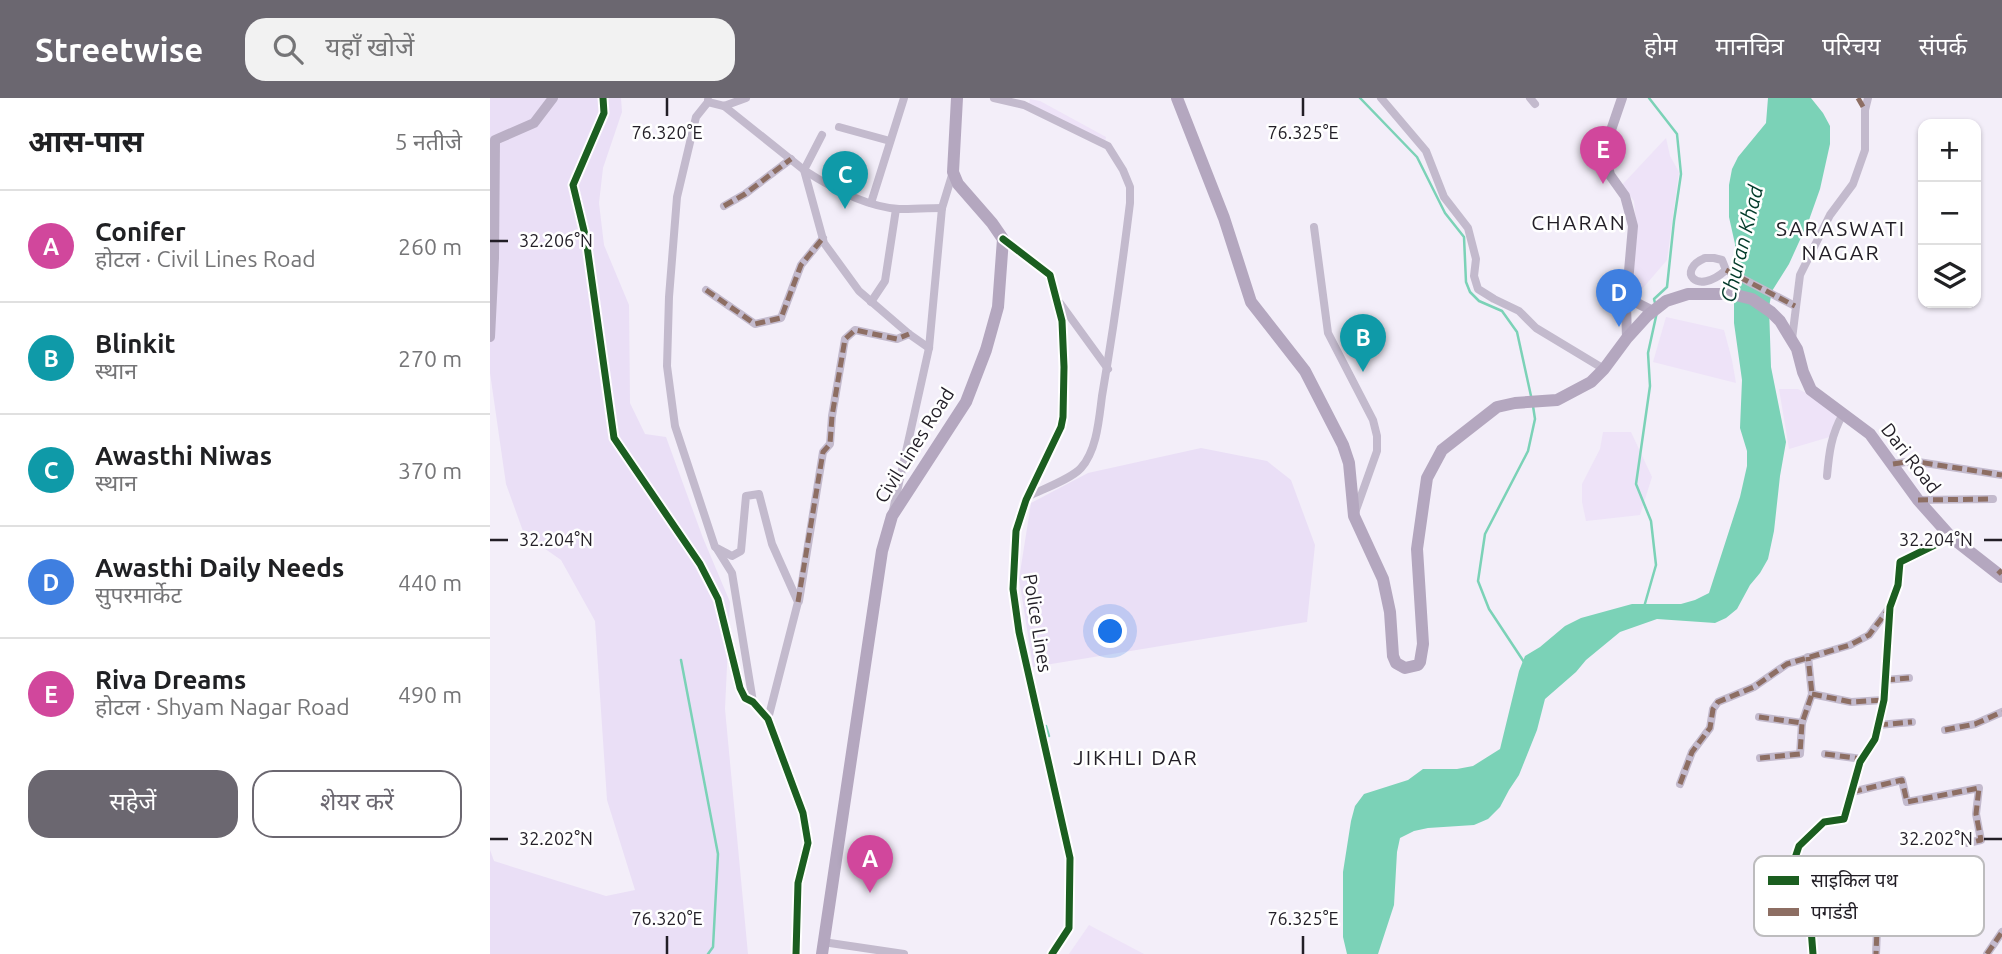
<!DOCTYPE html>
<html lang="hi">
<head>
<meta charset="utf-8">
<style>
	body { margin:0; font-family:Ubuntu,"Noto Sans Devanagari",sans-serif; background:#f2f2f2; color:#202124 }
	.controls { position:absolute; right:21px; top:21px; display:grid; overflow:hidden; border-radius:14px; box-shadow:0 2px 5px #0004 }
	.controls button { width:63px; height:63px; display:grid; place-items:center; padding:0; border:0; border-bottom:2px solid #e0e0e0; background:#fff; color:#202124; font:35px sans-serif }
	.you { position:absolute; left:621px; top:534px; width:24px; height:24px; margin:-18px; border:5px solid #fff; border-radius:50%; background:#1a73e8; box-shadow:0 0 0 10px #1a73e833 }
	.badge { display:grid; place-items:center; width:46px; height:46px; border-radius:50%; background:#6b6770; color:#fff; font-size:23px; font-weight:700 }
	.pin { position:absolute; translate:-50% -58px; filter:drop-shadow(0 2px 4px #0008) }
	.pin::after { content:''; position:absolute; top:37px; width:24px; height:21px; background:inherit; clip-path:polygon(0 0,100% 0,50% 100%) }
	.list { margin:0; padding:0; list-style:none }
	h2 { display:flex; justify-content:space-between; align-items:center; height:91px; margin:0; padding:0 28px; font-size:30px }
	h2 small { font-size:23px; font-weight:400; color:#757577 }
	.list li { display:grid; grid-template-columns:46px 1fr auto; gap:21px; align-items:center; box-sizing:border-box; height:112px; padding:0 28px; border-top:2px solid #e0e0e0 }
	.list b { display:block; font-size:26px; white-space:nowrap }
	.list p { margin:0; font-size:23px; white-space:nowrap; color:#757577 }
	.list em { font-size:23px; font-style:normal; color:#757577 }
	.actions { display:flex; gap:14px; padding:21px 28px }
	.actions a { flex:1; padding:16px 0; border:2px solid #6b6770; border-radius:21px; text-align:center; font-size:24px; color:#6b6770 }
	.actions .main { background:#6b6770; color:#fff }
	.icon { flex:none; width:38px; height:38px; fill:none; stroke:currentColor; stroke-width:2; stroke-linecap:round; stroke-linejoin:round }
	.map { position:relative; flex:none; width:1512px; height:856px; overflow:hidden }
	header { display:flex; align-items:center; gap:42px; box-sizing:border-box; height:98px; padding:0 35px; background:#6b6770; color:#fff }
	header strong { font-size:33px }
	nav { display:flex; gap:38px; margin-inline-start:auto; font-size:24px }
	.search { width:490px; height:63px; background:#f2f2f2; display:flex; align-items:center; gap:18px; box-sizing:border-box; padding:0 24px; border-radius:21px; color:#757577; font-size:26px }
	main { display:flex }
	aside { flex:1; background:#fff }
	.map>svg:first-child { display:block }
	.built { fill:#eee3f8 }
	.green { fill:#eadff6 }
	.water { fill:#7bd2b7 }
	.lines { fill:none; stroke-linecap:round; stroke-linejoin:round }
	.stream { stroke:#7bd2b7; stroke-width:2.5 }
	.street { stroke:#c3bacd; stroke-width:8 }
	.secondary { stroke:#baafc5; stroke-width:10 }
	.primary { stroke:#b4a7bf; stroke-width:12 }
	.quiet { stroke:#8d6e63; stroke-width:5; stroke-dasharray:10 5; stroke-linecap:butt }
	.cycleway-casing { stroke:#fff; stroke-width:11 }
	.cycleway { stroke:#1b5e20; stroke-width:7 }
	.ticks { fill:none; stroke:#221e26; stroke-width:2.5 }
	.labels { text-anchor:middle; stroke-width:5; stroke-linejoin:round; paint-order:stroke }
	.street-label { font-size:19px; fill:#221e26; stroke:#fff }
	.neighbourhood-label { font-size:21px; letter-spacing:2px; fill:#221e26; stroke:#fff }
	.water-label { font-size:21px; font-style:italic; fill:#023b2a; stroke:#fff }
	.key { fill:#fff; stroke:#bdbcbe; stroke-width:2 }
	.key-label { font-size:19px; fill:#221e26 }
	.ticks-label { font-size:18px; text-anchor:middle; fill:#221e26; stroke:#fff; stroke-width:5; stroke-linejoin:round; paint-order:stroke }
</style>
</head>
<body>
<header>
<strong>Streetwise</strong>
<div class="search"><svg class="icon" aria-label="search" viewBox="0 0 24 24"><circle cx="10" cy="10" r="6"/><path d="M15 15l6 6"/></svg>यहाँ खोजें</div>
<nav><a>होम</a><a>मानचित्र</a><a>परिचय</a><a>संपर्क</a></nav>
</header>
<main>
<aside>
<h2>आस-पास<small>5 नतीजे</small></h2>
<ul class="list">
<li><span class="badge" style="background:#d1479c">A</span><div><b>Conifer</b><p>होटल · Civil Lines Road</p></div><em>260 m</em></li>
<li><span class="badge" style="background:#0f9aa8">B</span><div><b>Blinkit</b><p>स्थान</p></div><em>270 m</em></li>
<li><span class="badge" style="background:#0f9aa8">C</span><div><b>Awasthi Niwas</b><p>स्थान</p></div><em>370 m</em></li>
<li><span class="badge" style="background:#3f7fe0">D</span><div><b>Awasthi Daily Needs</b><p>सुपरमार्केट</p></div><em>440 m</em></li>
<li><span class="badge" style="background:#d1479c">E</span><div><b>Riva Dreams</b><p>होटल · Shyam Nagar Road</p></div><em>490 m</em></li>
</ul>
<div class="actions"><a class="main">सहेजें</a><a>शेयर करें</a></div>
</aside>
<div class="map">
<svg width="1512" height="856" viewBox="0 0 1512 856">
	<rect width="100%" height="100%" fill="#f3eef9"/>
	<g class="built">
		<polygon points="540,1 550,3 616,39 615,44 539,6"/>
		<polygon points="1176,40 1180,58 1189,74 1177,162 1140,205 1147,135 1144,103 1132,87"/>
		<polygon points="1176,219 1234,232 1242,262 1246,285 1163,264"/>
		<polygon points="1289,291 1308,291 1351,312 1343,338 1299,351"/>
		<polygon points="1113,334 1141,334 1162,379 1150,417 1096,423 1092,404 1092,386 1110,351"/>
		<polygon points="599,827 654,856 579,856"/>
	</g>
	<g class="green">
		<polygon points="0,0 131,0 132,14 113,70 109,105 114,147 139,207 140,305 155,336 176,339 213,440 240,504 235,611 258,856 0,856 0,752 4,763 116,798 145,792 117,702 105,523 71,462 34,436 16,386 0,275"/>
		<polygon points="711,350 777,363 801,382 825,447 817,524 543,569 529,481 541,405 598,375"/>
	</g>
	<polygon class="water" points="1278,0 1321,0 1333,15 1340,28 1340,46 1330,91 1319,122 1299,166 1282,193 1279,209 1281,269 1296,344 1290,378 1284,433 1278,461 1270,475 1260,487 1247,511 1236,520 1225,525 1167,521 1130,534 1096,562 1086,574 1055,601 1047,632 1029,677 1019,692 1010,709 998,721 984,727 938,730 924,733 910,740 907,754 904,807 888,856 857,856 853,839 853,774 861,723 865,708 874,696 918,682 933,671 967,671 983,668 1010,651 1029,573 1035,558 1050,549 1075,528 1091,520 1142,506 1191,506 1205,502 1219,495 1250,399 1257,368 1257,353 1250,330 1252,282 1244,225 1244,196 1247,178 1245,146 1239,119 1239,87 1242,71 1248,59 1276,25"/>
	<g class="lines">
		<g class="stream">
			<polyline points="870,0 927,59 955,115 974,139 976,184 980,194 989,203 1012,213 1027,234 1041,298"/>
			<polyline points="1159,0 1187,36 1191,76 1184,123 1177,189 1164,201 1165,205"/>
			<polyline points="1154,509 1166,467 1161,423 1146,386 1160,288 1158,255 1167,214"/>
			<polyline points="191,562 228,756 223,849 218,856"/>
			<polyline points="1034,564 999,511 988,483 995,436 1038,353 1045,321 1043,308"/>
			<polyline points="556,628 559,638"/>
		</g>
		<g class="street">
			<path d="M504,0l30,7 84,41 15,24 7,17v16c-8,65 -17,129 -28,193 -3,23 -5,54 -21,72 -10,11 -38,21 -52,28"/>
			<polyline points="891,0 936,53 954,99 978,130 986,161 984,178 988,191 1004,201 1029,213 1046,230 1114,271"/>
			<polyline points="1040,0 1045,6"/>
			<polyline points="218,2 218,4 234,8 256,0"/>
			<polyline points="218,4 206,19 187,99 179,199 177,268 185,328 225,449 242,458 251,453 256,398 269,396 282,446 308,504 278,621"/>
			<polyline points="234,8 314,72 334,145 369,193 419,236 439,250"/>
			<polyline points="349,29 400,43"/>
			<path d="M332,37l-18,35c26,17 63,37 95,39 14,0 29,-1 43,-1"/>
			<polyline points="381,105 414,0"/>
			<polyline points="234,108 255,96 301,61"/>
			<polyline points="824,129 838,235 883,322 887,338 887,353 866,412"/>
			<polyline points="513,141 560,177 572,223 574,269 573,319 571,329 536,402 526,433 523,491 529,534 580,760 579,830 562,856"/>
			<path d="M1215,160h9l8,2 4,10c-30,27 -50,0 -21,-12z"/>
			<polyline points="1236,172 1305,208"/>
			<polyline points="216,192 265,226 291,220 311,167 333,140"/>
			<polyline points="381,204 395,183 406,111"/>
			<polyline points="570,205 618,271"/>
			<polyline points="1302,241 1310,177 1340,117 1363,86 1375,52 1375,12 1378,0"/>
			<polyline points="1403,366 1422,363 1512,377"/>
			<path d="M1337,378c2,-23 4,-41 16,-62"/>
			<polyline points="1428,402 1503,401"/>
			<polyline points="403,412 439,250 452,110 463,74"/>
			<polyline points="227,451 242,475 263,604"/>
			<polyline points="309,503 333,354 340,346 342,318 355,241 365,232 407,241 419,236"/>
			<polyline points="1395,582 1419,580"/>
			<polyline points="1322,596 1361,604 1394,602"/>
			<polyline points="1269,619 1312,625"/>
			<polyline points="1388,627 1422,624"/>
			<polyline points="1455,632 1485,626 1512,614"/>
			<polyline points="1335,656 1372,661"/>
			<polyline points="1270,660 1310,656 1312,625 1322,596 1318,559"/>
			<polyline points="1190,686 1202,654 1220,630 1223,611 1228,604 1264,589 1297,566 1360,547 1379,537 1400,509"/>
			<polyline points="1362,694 1412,682 1417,704 1489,690 1486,716 1491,742 1478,745"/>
			<polyline points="1359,806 1388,807 1386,856"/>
			<polyline points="333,844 414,856"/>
			<polyline points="1323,856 1317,780 1304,763 1309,748 1334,724 1354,721 1370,664 1385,641 1394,602 1400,509 1408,487 1410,464 1461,439"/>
			<polyline points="1497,856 1512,834"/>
		</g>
		<g class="secondary">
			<polyline points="113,0 114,15 83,87 96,141 124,340 210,466 228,501 250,590 255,600 263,604 278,621 313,715 318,745 308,785 306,856"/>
			<polyline points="1132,0 1118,41 1115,57 1120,77 1135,98 1143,128 1136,207 1137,240"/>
			<polyline points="1137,200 1163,213"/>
			<polyline points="0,239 4,160 5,42 44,25 63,0"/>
		</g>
		<g class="primary">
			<polyline points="687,0 734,120 761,204 815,273 853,347 859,365 864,418 893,481 900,514 903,558 906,565 915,570 928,567 930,564 933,546 927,451 937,380 952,352 1007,309 1025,305 1067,302 1101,284 1114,271 1137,240 1157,218 1176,203 1198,196 1242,196 1262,201 1281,214 1290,223 1307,251 1313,274 1321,292 1380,336 1428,402 1461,439 1512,479"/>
			<polyline points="332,856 392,453 402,418 476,304 496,252 508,209 513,141 502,125 468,86 463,74 467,0"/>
		</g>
		<g class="quiet">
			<polyline points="1368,0 1375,12"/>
			<polyline points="234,108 255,96 301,61"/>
			<polyline points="1236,172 1305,208"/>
			<polyline points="216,192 265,226 291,220 311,167 333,140"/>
			<polyline points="1403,366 1422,363 1512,377"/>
			<polyline points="1428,402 1503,401"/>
			<polyline points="1508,476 1512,472"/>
			<polyline points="308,504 333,354 340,346 342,318 355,241 365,232 407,241 419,236"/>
			<polyline points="1395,582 1419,580"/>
			<polyline points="1322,596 1361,604 1394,602"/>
			<polyline points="1269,619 1312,625"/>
			<polyline points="1388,627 1422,624"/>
			<polyline points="1455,632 1485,626 1512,614"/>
			<polyline points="1335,656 1372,661"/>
			<polyline points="1270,660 1310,656 1312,625 1322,596 1318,559"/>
			<polyline points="1190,686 1202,654 1220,630 1223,611 1228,604 1264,589 1297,566 1360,547 1379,537 1398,512"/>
			<polyline points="1362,694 1412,682 1417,704 1489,690 1486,716 1491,742 1478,745"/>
			<polyline points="1359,806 1388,807 1386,856"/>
			<polyline points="1497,856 1512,834"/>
		</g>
		<g class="cycleway-casing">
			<g id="cycleway">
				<polyline points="113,0 114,15 83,87 96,141 124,340 210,466 228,501 250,590 255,600 263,604 278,621 313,715 318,745 308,785 306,856"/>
				<polyline points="513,141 560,177 572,223 574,269 573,319 571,329 536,402 526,433 523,491 529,534 580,760 579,830 562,856"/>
				<polyline points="1323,856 1317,780 1304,763 1309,748 1334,724 1354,721 1370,664 1385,641 1394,602 1400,509 1408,487 1410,464 1461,439"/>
			</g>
		</g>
		<use href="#cycleway" class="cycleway"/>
	</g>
	<path class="ticks" d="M177,0v18M813,0v18M0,143h18M0,442h18M1494,442h18M0,741h18M1494,741h18M177,838v18M813,838v18"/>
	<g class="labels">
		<g class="street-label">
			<text transform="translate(424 347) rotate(-58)" y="7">Civil Lines Road</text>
			<text transform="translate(1421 360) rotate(52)" y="7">Dari Road</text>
			<text transform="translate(548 525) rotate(81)" y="7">Police Lines</text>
		</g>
		<g class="neighbourhood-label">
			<text x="1089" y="132">CHARAN</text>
			<text x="1351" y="138">SARASWATI<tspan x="1351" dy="24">NAGAR</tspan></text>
			<text x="646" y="667">JIKHLI DAR</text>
		</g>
		<g class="water-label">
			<text transform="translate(1252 146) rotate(-76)" y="7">Churan Khad</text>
		</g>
	</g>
	<rect x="1264" y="758" width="230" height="80" rx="10" class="key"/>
	<rect x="1278" y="778" width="31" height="9" fill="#1b5e20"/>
	<rect x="1278" y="810" width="31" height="8" fill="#8d6e63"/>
	<g class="key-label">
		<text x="1321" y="789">साइकिल पथ</text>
		<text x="1321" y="821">पगडंडी</text>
	</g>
	<g class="ticks-label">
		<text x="177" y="41">76.320°E</text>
		<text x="813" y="41">76.325°E</text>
		<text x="66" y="149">32.206°N</text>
		<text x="66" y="448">32.204°N</text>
		<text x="1446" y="448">32.204°N</text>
		<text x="66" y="747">32.202°N</text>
		<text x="1446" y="747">32.202°N</text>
		<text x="177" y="827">76.320°E</text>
		<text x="813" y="827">76.325°E</text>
	</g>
</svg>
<div class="controls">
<button>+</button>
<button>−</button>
<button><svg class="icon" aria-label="layers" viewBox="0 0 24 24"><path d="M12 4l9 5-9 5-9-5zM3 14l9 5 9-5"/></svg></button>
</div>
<div class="you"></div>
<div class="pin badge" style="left:380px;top:795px;background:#d1479c">A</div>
<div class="pin badge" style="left:873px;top:274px;background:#0f9aa8">B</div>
<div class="pin badge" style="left:355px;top:111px;background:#0f9aa8">C</div>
<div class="pin badge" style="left:1129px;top:229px;background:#3f7fe0">D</div>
<div class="pin badge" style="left:1113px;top:86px;background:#d1479c">E</div>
</div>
</main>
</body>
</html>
